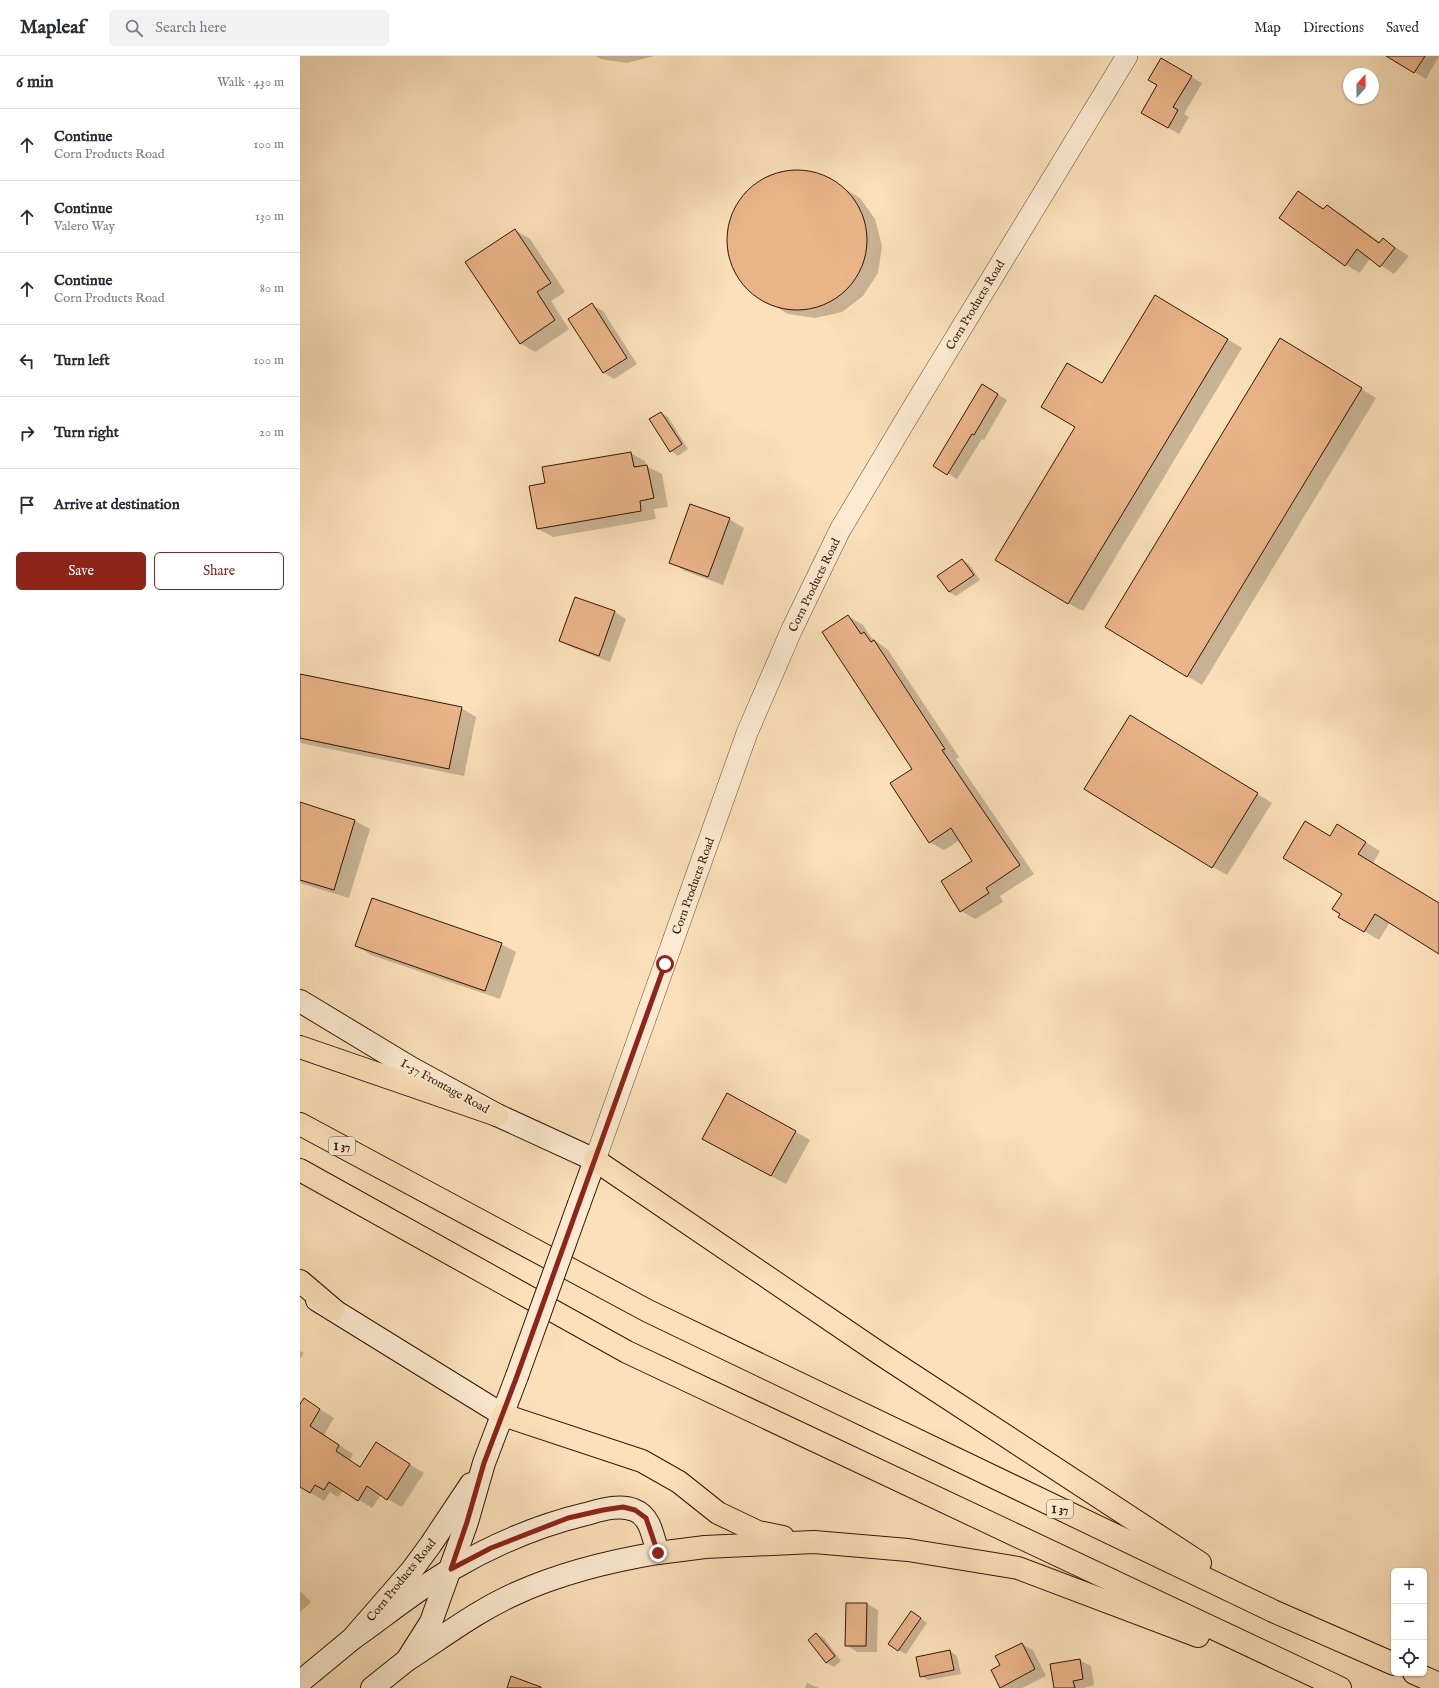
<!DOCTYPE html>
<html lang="en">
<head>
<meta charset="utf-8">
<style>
	body { margin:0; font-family:"IM FELL English",serif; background:#f2f2f3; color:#2b2b33 }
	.controls { position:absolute; right:12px; bottom:12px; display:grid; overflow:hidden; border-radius:6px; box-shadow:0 1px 3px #0004 }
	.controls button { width:36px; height:36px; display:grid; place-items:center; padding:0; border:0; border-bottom:1px solid #e1e1e2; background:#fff; color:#2b2b33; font:20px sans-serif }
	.compass { position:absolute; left:1043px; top:12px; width:36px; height:36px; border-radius:50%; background:#fff; box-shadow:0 1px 3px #0004; rotate:20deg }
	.stop { position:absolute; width:12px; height:12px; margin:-9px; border:3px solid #8f2418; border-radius:50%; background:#fff }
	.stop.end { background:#8f2418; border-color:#fff; box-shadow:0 1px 4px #0008 }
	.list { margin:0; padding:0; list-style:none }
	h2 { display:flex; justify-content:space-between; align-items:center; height:52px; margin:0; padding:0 16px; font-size:17px }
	h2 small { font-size:13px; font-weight:400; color:#7c7c81 }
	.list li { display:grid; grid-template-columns:26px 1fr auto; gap:12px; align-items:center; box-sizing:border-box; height:72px; padding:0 16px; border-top:1px solid #e1e1e2 }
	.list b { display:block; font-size:15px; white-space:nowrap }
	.list p { margin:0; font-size:13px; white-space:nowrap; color:#7c7c81 }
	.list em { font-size:13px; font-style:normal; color:#7c7c81 }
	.actions { display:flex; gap:8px; padding:12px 16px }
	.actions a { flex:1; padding:9px 0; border:1px solid #8f2418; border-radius:6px; text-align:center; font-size:14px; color:#8f2418 }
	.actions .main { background:#8f2418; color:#fff }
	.icon { flex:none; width:22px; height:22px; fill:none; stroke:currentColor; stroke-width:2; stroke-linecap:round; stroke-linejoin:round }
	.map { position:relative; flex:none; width:1139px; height:1632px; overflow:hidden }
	header { display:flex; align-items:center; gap:24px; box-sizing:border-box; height:56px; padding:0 20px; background:#fff; border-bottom:1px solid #e1e1e2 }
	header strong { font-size:19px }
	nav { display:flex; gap:22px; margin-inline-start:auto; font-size:14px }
	.search { width:280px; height:36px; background:#f2f2f3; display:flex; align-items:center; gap:10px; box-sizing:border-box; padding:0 14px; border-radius:6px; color:#7c7c81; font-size:15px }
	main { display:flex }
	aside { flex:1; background:#fff }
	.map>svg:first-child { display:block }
	.shadow { fill:#0003 }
	.building { fill:#eab489; stroke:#331603 }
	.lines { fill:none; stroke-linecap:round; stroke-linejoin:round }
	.tertiary-casing { stroke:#654830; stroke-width:22 }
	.secondary-casing { stroke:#331603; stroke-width:24 }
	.motorway-casing { stroke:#331603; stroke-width:24 }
	.tertiary { stroke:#fcebd2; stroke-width:21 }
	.secondary { stroke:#fcebd2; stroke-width:22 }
	.motorway { stroke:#fbe0b9; stroke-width:22 }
	.secondary-bridge-casing { stroke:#331603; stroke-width:24; stroke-linecap:butt }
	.secondary-bridge { stroke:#fcebd2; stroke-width:22 }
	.route { stroke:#8f2418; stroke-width:5 }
	.labels { text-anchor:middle; stroke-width:4; stroke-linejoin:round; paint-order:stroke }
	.shield { fill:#fcebd2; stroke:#6f5641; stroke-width:1 }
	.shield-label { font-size:11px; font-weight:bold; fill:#331603 }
	.street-label { font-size:12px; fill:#331603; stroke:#fcebd2 }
</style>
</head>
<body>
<header>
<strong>Mapleaf</strong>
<div class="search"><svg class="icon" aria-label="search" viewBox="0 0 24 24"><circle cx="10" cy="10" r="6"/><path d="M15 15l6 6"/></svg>Search here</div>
<nav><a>Map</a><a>Directions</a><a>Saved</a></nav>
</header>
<main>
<aside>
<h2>6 min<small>Walk · 430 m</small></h2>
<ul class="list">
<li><svg class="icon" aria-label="ahead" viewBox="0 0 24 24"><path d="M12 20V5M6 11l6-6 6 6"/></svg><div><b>Continue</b><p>Corn Products Road</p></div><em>100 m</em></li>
<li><svg class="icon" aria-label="ahead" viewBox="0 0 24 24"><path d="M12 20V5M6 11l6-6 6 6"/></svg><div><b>Continue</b><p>Valero Way</p></div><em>130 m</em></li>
<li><svg class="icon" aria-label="ahead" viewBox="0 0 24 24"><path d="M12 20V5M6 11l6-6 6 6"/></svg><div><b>Continue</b><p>Corn Products Road</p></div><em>80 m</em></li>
<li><svg class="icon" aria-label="left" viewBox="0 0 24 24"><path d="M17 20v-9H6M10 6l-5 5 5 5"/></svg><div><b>Turn left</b></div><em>100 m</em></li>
<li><svg class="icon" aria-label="right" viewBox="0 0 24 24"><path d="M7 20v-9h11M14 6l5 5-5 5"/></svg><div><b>Turn right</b></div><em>20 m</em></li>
<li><svg class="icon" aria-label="arrive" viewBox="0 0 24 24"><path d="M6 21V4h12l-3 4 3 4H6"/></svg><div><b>Arrive at destination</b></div></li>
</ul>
<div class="actions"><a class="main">Save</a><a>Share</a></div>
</aside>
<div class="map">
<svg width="1139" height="1632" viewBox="0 0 1139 1632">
	<rect width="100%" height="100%" fill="#fbe0b9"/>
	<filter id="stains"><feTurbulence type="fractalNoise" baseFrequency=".005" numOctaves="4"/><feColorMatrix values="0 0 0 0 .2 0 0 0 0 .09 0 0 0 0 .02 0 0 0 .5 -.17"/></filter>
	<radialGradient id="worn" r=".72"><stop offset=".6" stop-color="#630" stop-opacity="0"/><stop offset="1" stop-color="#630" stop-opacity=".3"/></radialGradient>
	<g class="shadow">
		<polygon points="296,0 354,0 327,7 301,3"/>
		<polygon points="1088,0 1139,0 1126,23"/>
		<polygon points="862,3 902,27 884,58 889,61 879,78 842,56 858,29"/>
		<polygon points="494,114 520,118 560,142 575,163 582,190 578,217 563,240 542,256 515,262 488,258 449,234 433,213 427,186 431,160 445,136 467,120"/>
		<polygon points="998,137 1025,153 1027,150 1041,158 1081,187 1083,183 1109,200 1094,218 1070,202 1060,217 1046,209 980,162"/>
		<polygon points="215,174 230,183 265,236 251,245 269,273 235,296 220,287"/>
		<polygon points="292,249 303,255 337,308 314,323 303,316"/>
		<polygon points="870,249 942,292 783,555 768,547 802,328"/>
		<polygon points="995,292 1076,342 902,629 806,571"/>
		<polygon points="682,329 707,344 684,384 682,383 657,423 634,409"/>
		<polygon points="361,357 368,361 388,393 378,400 371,395"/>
		<polygon points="330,397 345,405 346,410 362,418 368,451 354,453 356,463 253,481 238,473 231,431 246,428"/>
		<polygon points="429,463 444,472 423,529 385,515 370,506"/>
		<polygon points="662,504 669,508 680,524 656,540 649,536"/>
		<polygon points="275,542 315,556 326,563 310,606 271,591 260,585"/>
		<polygon points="548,560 563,569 571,581 588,594 659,701 656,703 734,818 700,840 703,846 675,863 661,855 674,806 660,784 644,794 629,786 613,713"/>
		<polygon points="0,619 161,652 176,661 164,720 0,687"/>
		<polygon points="845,669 972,747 927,819 913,811"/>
		<polygon points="0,747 55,765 70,773 49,842 0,827"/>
		<polygon points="1052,778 1080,795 1073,807 1139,848 1139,896 1090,866 1079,884 1064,875 1041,857 1043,838 1030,781"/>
		<polygon points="201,888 216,896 200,943 71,899 57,890"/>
		<polygon points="496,1076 510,1084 486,1128 418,1092"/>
		<polygon points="0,1295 4,1297 0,1303"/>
		<polygon points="0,1350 18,1352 34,1362 24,1379 53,1398 50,1404 61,1411 90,1396 124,1417 102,1451 81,1439 72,1452 43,1434 38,1441 30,1436 24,1445 0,1430"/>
		<polygon points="0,1535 11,1546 0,1556"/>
		<polygon points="567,1548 578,1554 577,1596 557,1596 546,1589"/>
		<polygon points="618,1560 627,1567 606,1598 598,1594"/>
		<polygon points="516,1578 524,1582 541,1605 534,1611 527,1607 509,1584"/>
		<polygon points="722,1588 733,1594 746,1620 722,1632 702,1632 701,1631 701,1610"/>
		<polygon points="650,1595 657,1600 661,1618 628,1624 621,1620"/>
		<polygon points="779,1604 791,1610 794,1629 784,1632 755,1632"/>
		<polygon points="507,1627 519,1632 505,1632"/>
	</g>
	<g class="building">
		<polygon points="1086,0 1125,0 1114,17"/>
		<polygon points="861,2 892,20 873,51 878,54 868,72 841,57 857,29 848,24"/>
		<circle cx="497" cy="184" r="70"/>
		<polygon points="998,135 1023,153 1027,149 1079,187 1083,182 1095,192 1080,211 1057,193 1045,210 979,162"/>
		<polygon points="215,173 251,227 237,236 255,264 220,288 165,206"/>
		<polygon points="855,239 928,283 768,548 695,504 775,371 741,351 767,307 802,327"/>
		<polygon points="292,247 327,302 303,317 268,263"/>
		<polygon points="980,282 1062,332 887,621 805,571"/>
		<polygon points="682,328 698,338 674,379 672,378 647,419 633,410"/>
		<polygon points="361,356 382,388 370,396 349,363"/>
		<polygon points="331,396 334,411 347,409 354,442 340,445 341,455 237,473 229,430 245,427 242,411"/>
		<polygon points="390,448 430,462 408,521 369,507"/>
		<polygon points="662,503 674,519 649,536 637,520"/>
		<polygon points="275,541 315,555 299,600 259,585"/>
		<polygon points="548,559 561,578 564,576 571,586 574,584 645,693 642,694 720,809 686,832 689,837 660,856 641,825 672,805 651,772 629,787 590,727 612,713 522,576"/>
		<polygon points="0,618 162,651 149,713 0,682"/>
		<polygon points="830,659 958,737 912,812 784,733"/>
		<polygon points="0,746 55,764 34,834 0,824"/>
		<polygon points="1005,765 1030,780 1037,768 1066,786 1058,798 1139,847 1139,898 1075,858 1064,876 1038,861 1040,858 1032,853 1042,838 983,802"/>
		<polygon points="72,842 202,887 185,935 55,890"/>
		<polygon points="427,1037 496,1075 471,1120 402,1083"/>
		<polygon points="4,1342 20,1353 10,1370 39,1389 36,1395 60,1411 76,1386 110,1408 87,1444 67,1430 58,1445 29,1426 24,1434 15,1429 10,1437 0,1431 0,1348"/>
		<polygon points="546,1547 567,1547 566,1590 545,1590"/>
		<polygon points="611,1555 621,1562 598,1595 588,1588"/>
		<polygon points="516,1577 535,1600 526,1607 508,1584"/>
		<polygon points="722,1587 735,1613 700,1632 691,1614 700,1609 695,1600"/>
		<polygon points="650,1594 654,1614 620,1621 616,1601"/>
		<polygon points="780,1603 783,1623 773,1625 775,1632 754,1632 750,1608"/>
		<polygon points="211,1620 241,1631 241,1632 207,1632"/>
	</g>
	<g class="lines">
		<g class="tertiary-casing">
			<polyline id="tertiary" points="295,1104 447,677 492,573 540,474 611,355 827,0"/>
		</g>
		<g class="secondary-casing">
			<g id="secondary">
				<polyline points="0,945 111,1012 197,1059 295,1104 279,1148"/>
				<polyline points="17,1244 203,1359"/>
				<path d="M52,1583c33,-23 65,-50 100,-70 41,-24 88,-44 134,-55 15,-4 33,-10 48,-4 17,6 19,28 24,43 -48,8 -97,20 -141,40 -39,17 -74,44 -110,67"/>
				<polyline points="0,1626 52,1583 112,1514 131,1488 171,1428"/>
				<polyline points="72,1632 107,1604 131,1566 167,1466 184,1407 217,1320"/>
			</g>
		</g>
		<g class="motorway-casing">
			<g id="motorway">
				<polyline points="0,991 197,1059"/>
				<polyline points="0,1068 348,1255 973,1555 1094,1608"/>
				<polyline points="295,1104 582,1299 900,1507"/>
				<polyline points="0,1114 327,1296 1040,1632"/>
				<polyline points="0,1225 34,1254"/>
				<polyline points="203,1359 342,1405 379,1426 418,1457 458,1476 483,1481"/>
				<polyline points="358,1497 405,1491 514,1486 608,1494 718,1512 898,1580"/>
				<polyline points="1114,1617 1139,1628"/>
			</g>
		</g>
		<use href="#tertiary" class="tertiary"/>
		<use href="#secondary" class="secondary"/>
		<use href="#motorway" class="motorway"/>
		<g class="secondary-bridge-casing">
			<polyline id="secondary-bridge" points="217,1320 279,1148"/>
		</g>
		<use href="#secondary-bridge" class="secondary-bridge"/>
	</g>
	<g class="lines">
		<polyline class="route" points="358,1497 346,1462 335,1454 323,1451 303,1454 268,1462 191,1492 151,1513 167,1466 184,1407 217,1320 365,908"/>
	</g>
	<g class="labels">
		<g class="shield">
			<rect x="29" y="1081" width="26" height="18" rx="3"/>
			<rect x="747" y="1444" width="26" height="18" rx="3"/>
		</g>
		<g class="shield-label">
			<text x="42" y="1094">I 37</text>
			<text x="760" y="1457">I 37</text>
		</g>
		<g class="street-label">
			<text transform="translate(675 249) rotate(-59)" y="4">Corn Products Road</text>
			<text transform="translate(514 529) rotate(-64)" y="4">Corn Products Road</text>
			<text transform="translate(393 830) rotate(-70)" y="4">Corn Products Road</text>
			<text transform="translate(145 1030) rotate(29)" y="4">I-37 Frontage Road</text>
			<text transform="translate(101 1524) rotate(-51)" y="4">Corn Products Road</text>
		</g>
	</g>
	<rect width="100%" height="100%" filter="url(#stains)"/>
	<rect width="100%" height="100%" fill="url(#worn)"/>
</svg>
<div class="controls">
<button>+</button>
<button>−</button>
<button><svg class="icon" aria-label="locate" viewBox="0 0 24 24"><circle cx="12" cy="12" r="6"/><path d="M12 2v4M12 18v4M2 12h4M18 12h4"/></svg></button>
</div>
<svg class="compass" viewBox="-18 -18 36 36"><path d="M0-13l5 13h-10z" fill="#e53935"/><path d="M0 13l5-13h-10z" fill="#7c7c81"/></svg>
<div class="stop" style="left:365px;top:908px"></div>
<div class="stop end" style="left:358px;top:1497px"></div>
</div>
</main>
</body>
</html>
